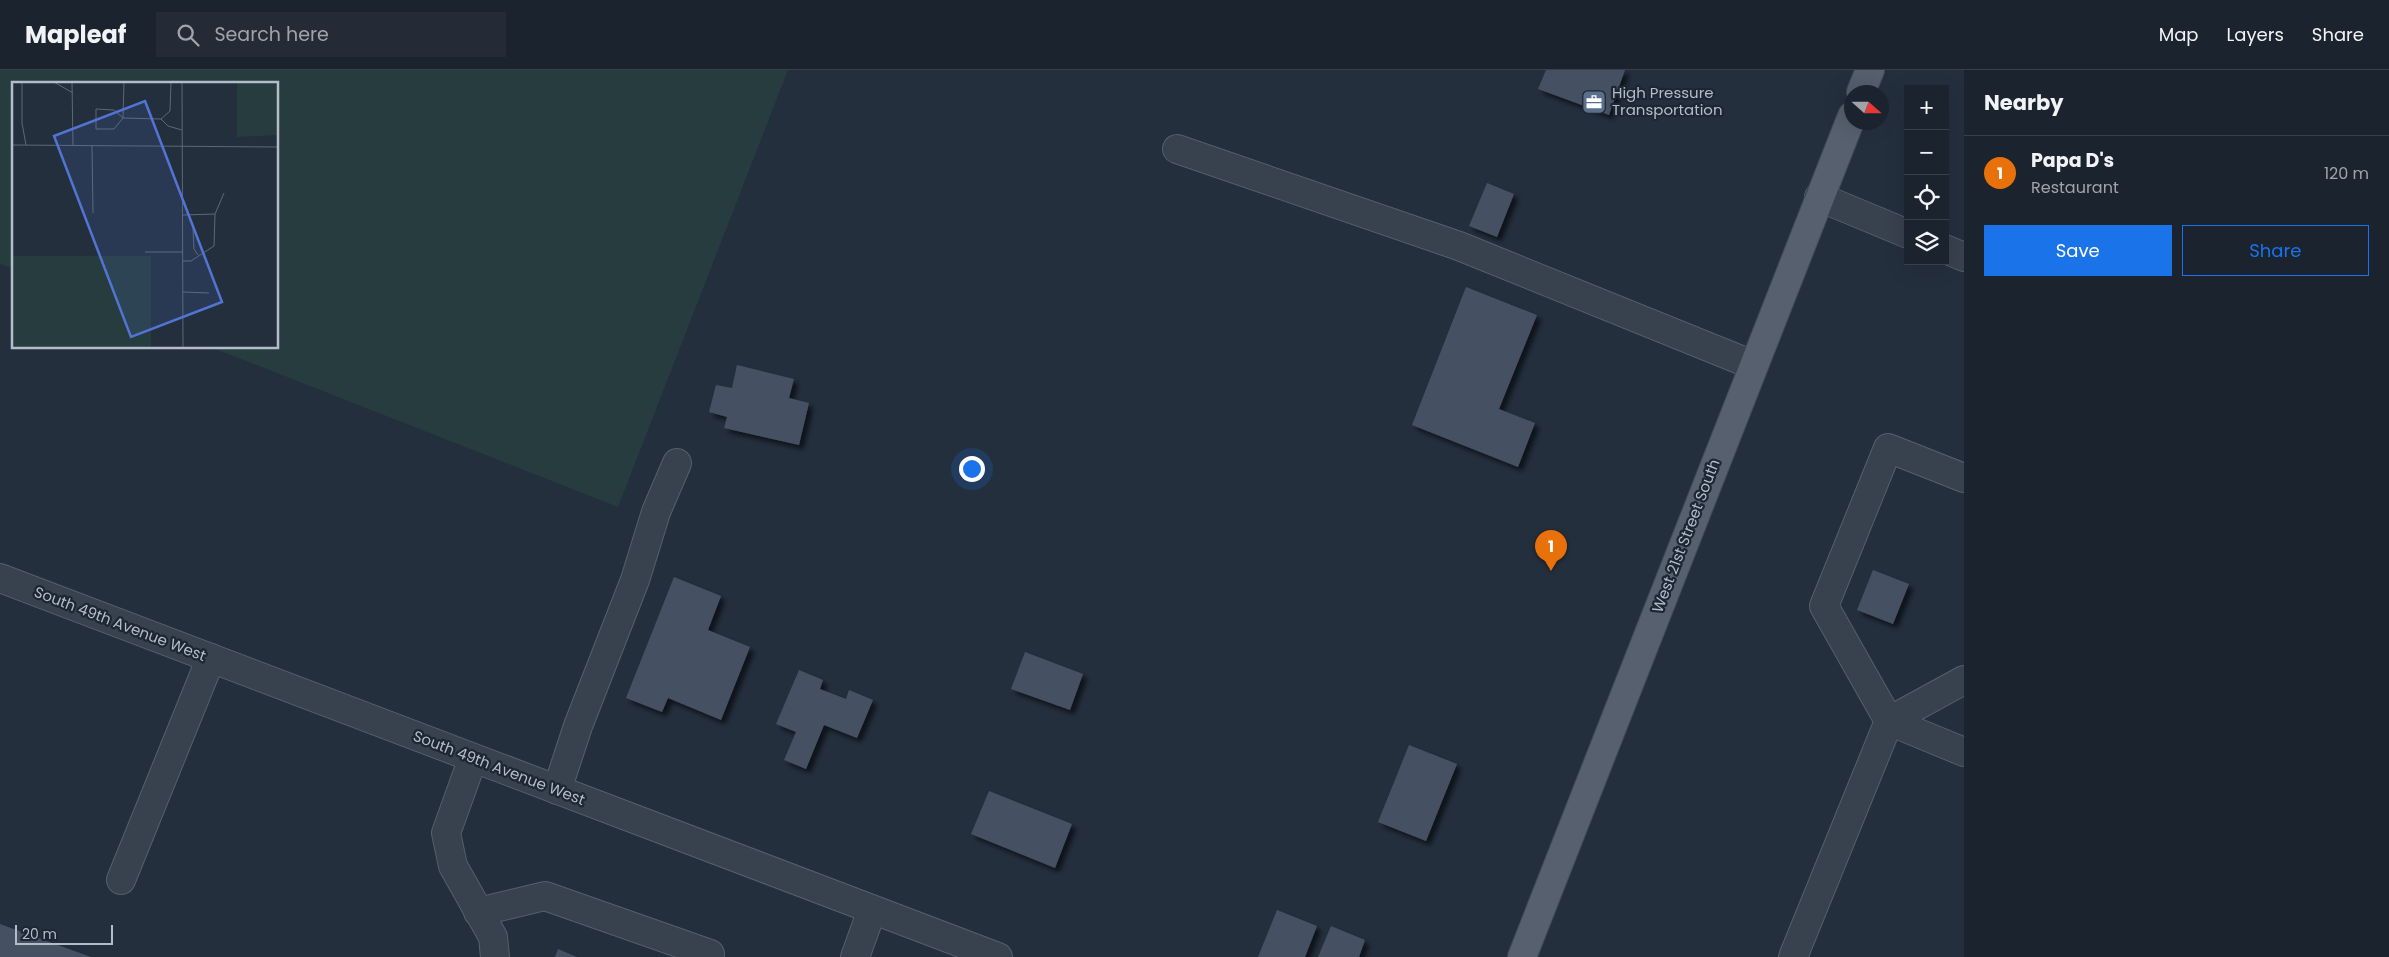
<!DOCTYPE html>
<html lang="en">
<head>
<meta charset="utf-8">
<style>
	body { margin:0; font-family:Poppins,sans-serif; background:#242b36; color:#f1f3f6 }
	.controls { position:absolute; right:15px; top:15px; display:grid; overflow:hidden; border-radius:0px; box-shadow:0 5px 20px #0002 }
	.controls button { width:45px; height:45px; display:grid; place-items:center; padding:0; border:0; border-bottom:1px solid #39404a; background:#1b232e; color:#f1f3f6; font:25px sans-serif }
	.compass { position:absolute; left:1844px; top:15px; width:45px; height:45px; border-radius:50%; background:#1b232e; box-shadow:0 5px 20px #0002; rotate:111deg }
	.scale { position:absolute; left:15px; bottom:12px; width:98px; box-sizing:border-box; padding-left:5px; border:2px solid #b4bcc9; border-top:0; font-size:14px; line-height:18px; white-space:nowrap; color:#b4bcc9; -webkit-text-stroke:4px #1d2633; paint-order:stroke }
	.you { position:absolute; left:971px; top:398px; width:18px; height:18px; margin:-12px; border:4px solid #fff; border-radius:50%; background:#1a73e8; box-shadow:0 0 0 8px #1a73e833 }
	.badge { display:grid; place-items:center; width:32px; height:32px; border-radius:50%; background:#1a73e8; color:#fff; font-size:16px; font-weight:700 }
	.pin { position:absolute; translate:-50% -41px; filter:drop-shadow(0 1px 2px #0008) }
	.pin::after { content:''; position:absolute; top:26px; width:18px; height:15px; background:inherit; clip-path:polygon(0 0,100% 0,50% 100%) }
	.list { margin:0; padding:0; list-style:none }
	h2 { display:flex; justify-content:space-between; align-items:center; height:65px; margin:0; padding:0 20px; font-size:21px }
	h2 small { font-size:16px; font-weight:400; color:#a0a4aa }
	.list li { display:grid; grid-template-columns:32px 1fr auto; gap:15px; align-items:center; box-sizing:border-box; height:75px; padding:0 20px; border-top:1px solid #39404a }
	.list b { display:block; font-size:19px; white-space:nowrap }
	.list p { margin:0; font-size:16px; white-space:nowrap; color:#a0a4aa }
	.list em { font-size:16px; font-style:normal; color:#a0a4aa }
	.actions { display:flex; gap:10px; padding:15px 20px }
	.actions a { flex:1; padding:11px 0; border:1px solid #1a73e8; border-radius:0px; text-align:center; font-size:18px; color:#1a73e8 }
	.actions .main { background:#1a73e8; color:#fff }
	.icon { flex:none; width:28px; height:28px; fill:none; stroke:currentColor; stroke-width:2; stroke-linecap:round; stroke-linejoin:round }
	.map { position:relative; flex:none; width:1964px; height:887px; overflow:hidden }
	header { display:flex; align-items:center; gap:30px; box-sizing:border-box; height:70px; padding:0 25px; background:#1b232e; border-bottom:1px solid #39404a }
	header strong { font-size:24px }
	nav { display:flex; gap:28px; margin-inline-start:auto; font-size:18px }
	.search { width:350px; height:45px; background:#242b36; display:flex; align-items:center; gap:12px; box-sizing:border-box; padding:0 18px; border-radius:0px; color:#a0a4aa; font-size:19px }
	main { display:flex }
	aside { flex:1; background:#1b232e }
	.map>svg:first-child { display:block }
	.green { fill:#263c3f }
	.building { fill:#455162; filter:url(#shadow) }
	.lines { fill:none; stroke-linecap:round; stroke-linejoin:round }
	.minor-casing { stroke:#565f6c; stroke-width:30 }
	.major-casing { stroke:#414a57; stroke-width:30 }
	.minor { stroke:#38414e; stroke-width:28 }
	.major { stroke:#56606e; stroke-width:28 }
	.labels { text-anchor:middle; stroke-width:4.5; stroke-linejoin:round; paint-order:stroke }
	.poi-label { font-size:15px; fill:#b4bcc9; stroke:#1d2633; text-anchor:start }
	.street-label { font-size:15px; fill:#b4bcc9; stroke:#1d2633 }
	.inset-road { fill:none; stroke:#5e6776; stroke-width:1 }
	.view { fill:#5274d3; fill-opacity:0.15; stroke:#5274d3; stroke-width:2.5 }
	.inset-edge { fill:none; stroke:#b4bcc9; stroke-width:2.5 }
</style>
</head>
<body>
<header>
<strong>Mapleaf</strong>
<div class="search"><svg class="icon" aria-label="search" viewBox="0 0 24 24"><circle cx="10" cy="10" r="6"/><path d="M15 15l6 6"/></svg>Search here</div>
<nav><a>Map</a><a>Layers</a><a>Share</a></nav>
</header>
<main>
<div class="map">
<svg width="1964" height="887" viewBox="0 0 1964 887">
	<defs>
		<filter id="shadow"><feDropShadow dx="4.5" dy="4.5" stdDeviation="2.5" flood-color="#0009"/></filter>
	</defs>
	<rect width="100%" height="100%" fill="#242f3e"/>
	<polygon class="green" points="0,0 788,0 618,437 213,278 278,278 278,14 14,14 14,199 0,194"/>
	<g class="building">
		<polygon points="1546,0 1625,0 1609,45 1538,19"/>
		<polygon points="1487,113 1514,124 1497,167 1469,156"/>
		<polygon points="1466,217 1537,245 1499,339 1535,353 1518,397 1412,355"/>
		<polygon points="737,295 794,309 789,328 809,333 799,375 724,358 727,347 709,342 716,315 732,318"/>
		<polygon points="1873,500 1909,514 1893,554 1857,540"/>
		<polygon points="674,507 721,526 708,560 750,577 721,650 668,628 662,642 626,628"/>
		<polygon points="1025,582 1083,604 1070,640 1011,619"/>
		<polygon points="799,600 823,610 820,619 846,629 849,620 873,630 857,668 824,655 806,699 784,690 796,662 776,654"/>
		<polygon points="1409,675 1457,694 1426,771 1378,752"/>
		<polygon points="989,721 1072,754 1055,798 971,764"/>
		<polygon points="1277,840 1317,856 1305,887 1258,887"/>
		<polygon points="0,854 91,887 0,887"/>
		<polygon points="1331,856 1365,870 1359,887 1318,887"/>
		<polygon points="558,879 577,887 555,887"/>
	</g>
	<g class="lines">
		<g class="minor-casing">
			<g id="minor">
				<polyline points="1177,79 1459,176 1753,295"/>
				<polyline points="1819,127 1908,164"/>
				<polyline points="1945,179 1964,187"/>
				<polyline points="1964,408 1888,378 1824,536 1889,651 1964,682"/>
				<polyline points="0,508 998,887"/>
				<polyline points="473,688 446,763 453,796 493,867 495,887"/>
				<polyline points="557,720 578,656 635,510 656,442 677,393"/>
				<polyline points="121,810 211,588"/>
				<polyline points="478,842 545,826 710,884"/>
				<polyline points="855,887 872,840"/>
				<polyline points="1793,887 1889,651 1964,610"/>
			</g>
		</g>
		<g class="major-casing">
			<g id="major">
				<polyline points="1861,22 1870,0"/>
				<polyline points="1522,887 1852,46"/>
			</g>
		</g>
		<use href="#minor" class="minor"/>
		<use href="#major" class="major"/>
	</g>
	<defs>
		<g id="office-square" transform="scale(1.25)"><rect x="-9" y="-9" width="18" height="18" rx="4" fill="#5c6f8a" stroke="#1d2633"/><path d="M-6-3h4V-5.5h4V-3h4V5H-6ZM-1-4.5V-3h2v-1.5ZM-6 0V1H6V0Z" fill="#fff"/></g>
	</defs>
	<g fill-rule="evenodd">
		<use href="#office-square" x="1594" y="32"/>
	</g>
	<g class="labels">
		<g class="poi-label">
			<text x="1612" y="28">High Pressure<tspan x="1612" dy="17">Transportation</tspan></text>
		</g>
		<g class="street-label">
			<text transform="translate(1686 466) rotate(-69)" y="5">West 21st Street South</text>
			<text transform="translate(120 554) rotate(21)" y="5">South 49th Avenue West</text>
			<text transform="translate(499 698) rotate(21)" y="5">South 49th Avenue West</text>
		</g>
	</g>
	<g transform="translate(12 12)">
		<rect width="266" height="266" fill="#242f3e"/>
		<path d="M225,0h41v53l-41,2zM0,174h139v92h-139z" fill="#263c3f"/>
		<path class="inset-road" d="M10,0v41l4,22M42,0l19,11M60,0l1,64M170,0l1,266M111,36l-9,-8 -18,-1v20h18l9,-11 38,1 7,7 14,4M111,36l1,-36M149,37l9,-8 1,-29M0,63l267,2M80,64l1,67M171,133l32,-1 9,-21M181,147l1,20 4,6M133,170h38M171,179h8l23,-15 1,-32M171,210l26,1"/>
		<path class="view" d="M133,19l77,201 -91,35 -77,-201z"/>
		<rect width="266" height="266" class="inset-edge"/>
	</g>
</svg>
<div class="controls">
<button>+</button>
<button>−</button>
<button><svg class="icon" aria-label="locate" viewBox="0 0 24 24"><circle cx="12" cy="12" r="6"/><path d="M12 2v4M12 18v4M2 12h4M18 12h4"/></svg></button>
<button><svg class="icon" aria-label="layers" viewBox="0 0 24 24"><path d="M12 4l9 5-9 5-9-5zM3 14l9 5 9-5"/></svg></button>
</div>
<svg class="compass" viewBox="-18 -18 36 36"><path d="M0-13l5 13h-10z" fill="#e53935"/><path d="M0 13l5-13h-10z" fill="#a0a4aa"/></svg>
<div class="scale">20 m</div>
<div class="you"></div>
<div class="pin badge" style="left:1551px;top:501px;background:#e8710a">1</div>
</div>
<aside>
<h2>Nearby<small></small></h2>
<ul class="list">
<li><span class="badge" style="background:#e8710a">1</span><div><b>Papa D's</b><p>Restaurant</p></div><em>120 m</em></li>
</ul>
<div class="actions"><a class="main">Save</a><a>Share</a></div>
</aside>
</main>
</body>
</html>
